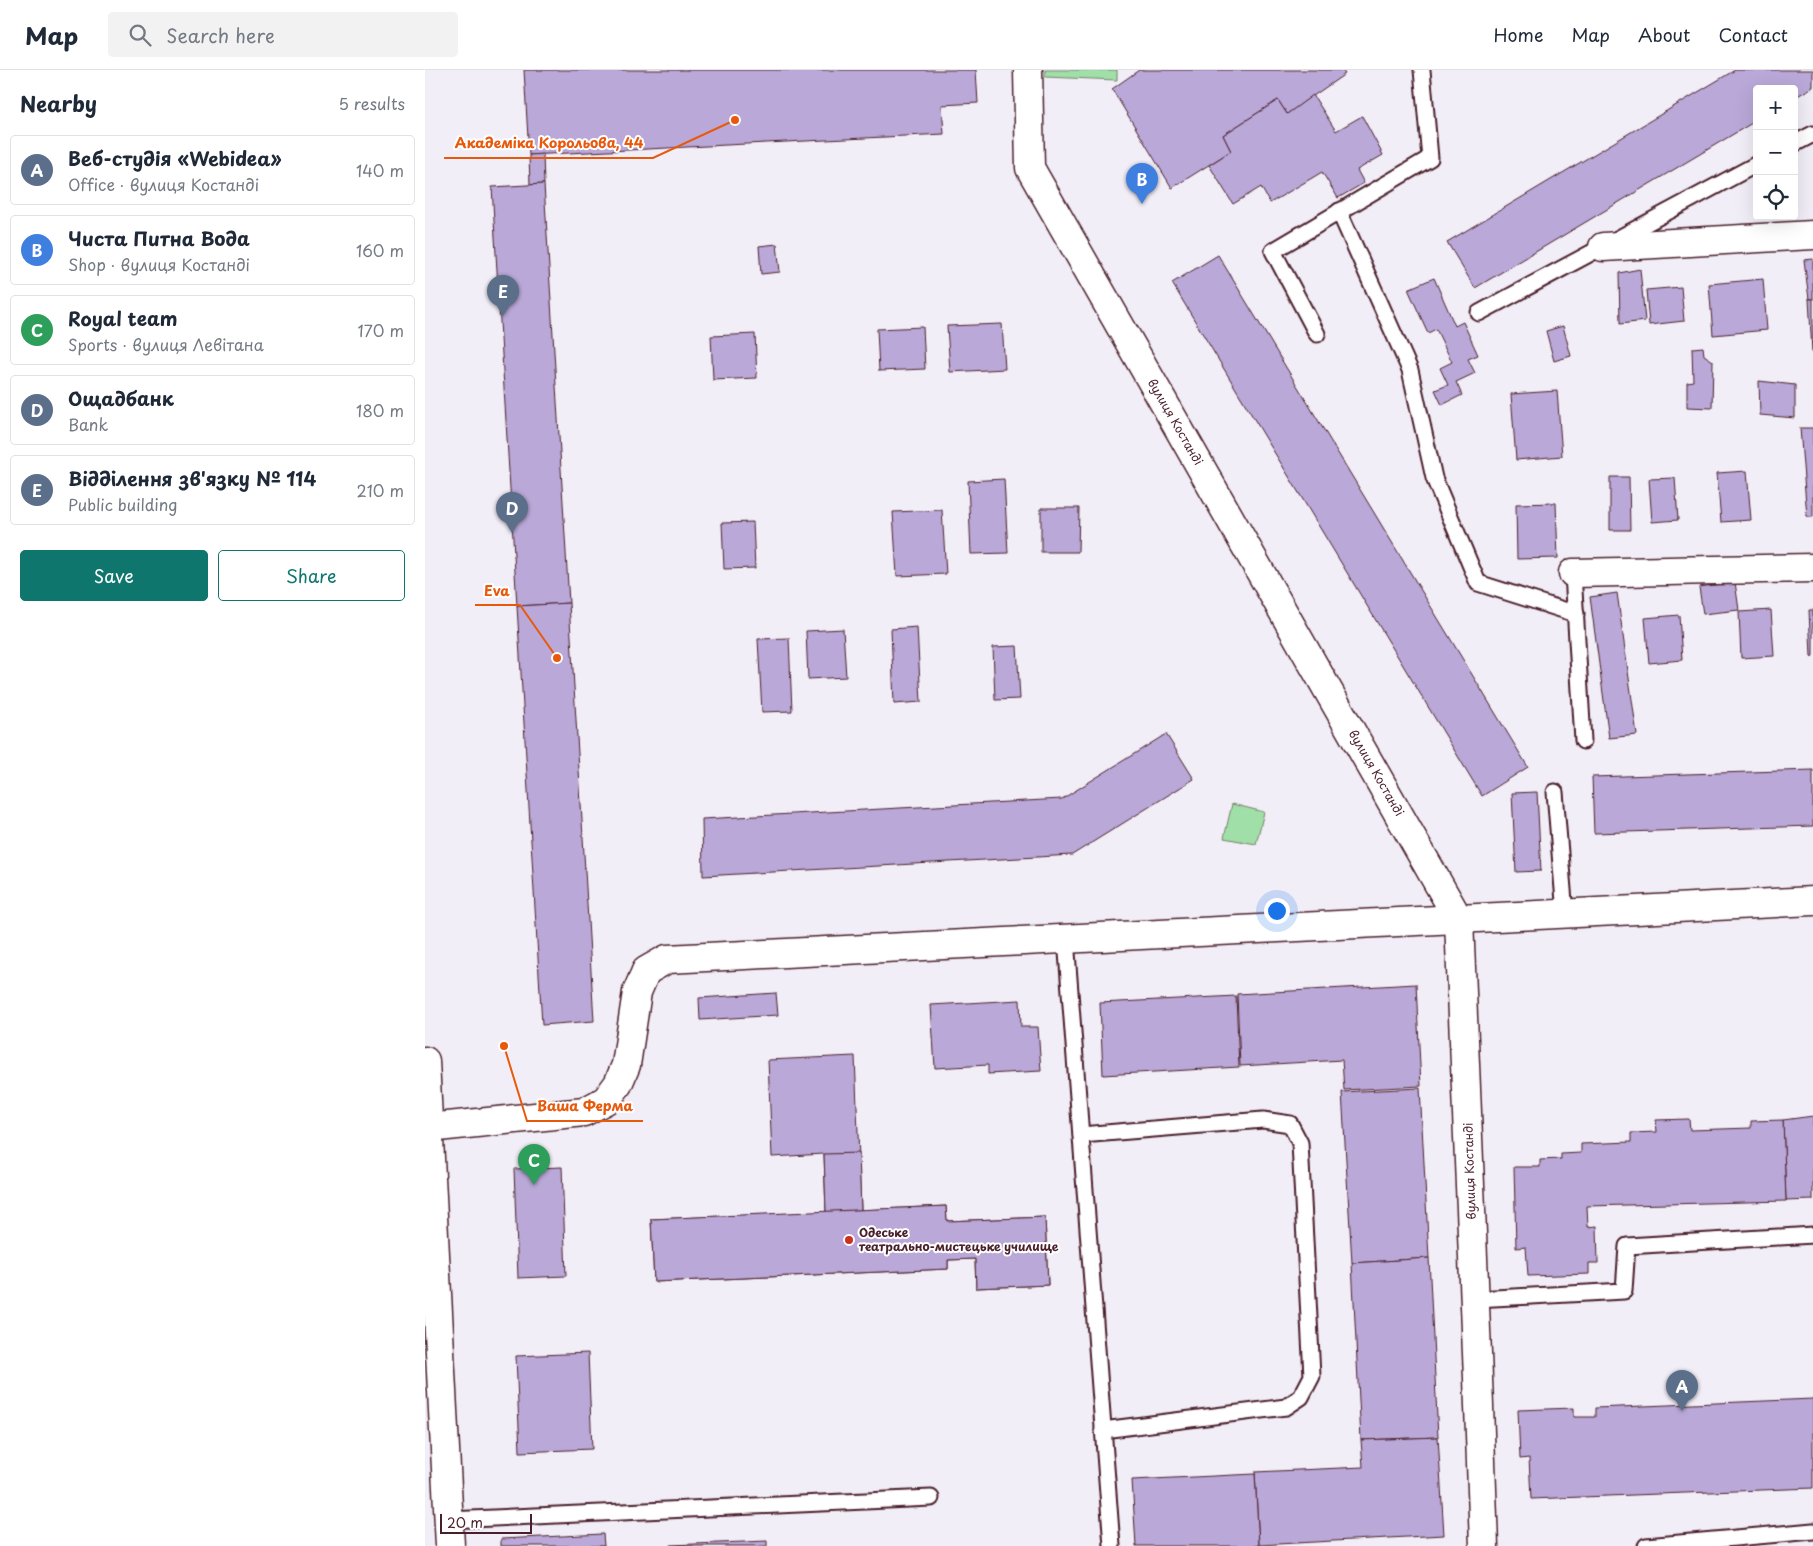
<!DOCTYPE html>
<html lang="en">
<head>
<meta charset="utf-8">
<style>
	body { margin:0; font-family:"Playpen Sans",sans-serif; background:#f2f2f3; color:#1f2937 }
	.controls { position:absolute; right:15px; top:15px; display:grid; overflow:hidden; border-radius:5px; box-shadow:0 5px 20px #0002 }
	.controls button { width:45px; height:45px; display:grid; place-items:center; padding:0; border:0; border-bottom:1px solid #e0e1e3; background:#fff; color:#1f2937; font:25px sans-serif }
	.scale { position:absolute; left:15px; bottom:12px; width:92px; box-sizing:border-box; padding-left:5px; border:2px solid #4a1f2b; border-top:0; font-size:14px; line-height:18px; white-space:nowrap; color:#4a1f2b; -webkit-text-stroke:4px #fff; paint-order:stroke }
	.you { position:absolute; left:851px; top:840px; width:18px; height:18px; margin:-12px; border:4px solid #fff; border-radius:50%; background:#1a73e8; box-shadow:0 0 0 8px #1a73e833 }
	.badge { display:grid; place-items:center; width:32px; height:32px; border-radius:50%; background:#0f766e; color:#fff; font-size:16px; font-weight:700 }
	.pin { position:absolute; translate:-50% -41px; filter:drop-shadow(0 1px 2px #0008) }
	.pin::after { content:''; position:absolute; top:26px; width:18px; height:15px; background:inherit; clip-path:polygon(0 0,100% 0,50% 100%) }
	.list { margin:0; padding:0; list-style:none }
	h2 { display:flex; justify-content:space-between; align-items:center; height:65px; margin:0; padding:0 20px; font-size:21px }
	h2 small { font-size:16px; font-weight:400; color:#747a83 }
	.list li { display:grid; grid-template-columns:32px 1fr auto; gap:15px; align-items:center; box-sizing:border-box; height:70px; margin:0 10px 10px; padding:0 10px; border:1px solid #e0e1e3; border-radius:5px }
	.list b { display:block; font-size:19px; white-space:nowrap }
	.list p { margin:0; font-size:16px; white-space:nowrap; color:#747a83 }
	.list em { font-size:16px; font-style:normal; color:#747a83 }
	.actions { display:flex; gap:10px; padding:15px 20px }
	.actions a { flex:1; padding:11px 0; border:1px solid #0f766e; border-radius:5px; text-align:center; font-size:18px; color:#0f766e }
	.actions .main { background:#0f766e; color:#fff }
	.icon { flex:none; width:28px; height:28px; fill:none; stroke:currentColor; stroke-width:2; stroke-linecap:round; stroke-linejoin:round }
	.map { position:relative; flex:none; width:1388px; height:1476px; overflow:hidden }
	header { display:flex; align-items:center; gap:30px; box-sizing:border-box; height:70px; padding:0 25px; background:#fff; border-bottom:1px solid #e0e1e3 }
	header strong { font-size:24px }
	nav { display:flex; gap:28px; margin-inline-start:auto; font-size:18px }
	.search { width:350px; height:45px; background:#f2f2f3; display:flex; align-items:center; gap:12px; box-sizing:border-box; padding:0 18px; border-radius:5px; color:#747a83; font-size:19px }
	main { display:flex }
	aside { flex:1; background:#fff }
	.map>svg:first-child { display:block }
	.green { fill:#a0dfa7; stroke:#757f69 }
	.building { fill:#b9a8d8; stroke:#4a1f2b }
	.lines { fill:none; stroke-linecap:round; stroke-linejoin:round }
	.lane-casing { stroke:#4a1f2b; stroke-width:19 }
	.street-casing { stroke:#4a1f2b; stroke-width:31 }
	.secondary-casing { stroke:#4a1f2b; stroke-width:31 }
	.lane { stroke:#fff; stroke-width:15 }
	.street { stroke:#fff; stroke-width:28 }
	.secondary { stroke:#fff; stroke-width:28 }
	.poi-dot { fill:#c8321e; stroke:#fff; stroke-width:2 }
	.labels { text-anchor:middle; stroke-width:4; stroke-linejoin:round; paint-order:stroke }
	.street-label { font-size:12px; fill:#4a1f2b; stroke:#fff }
	.poi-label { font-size:12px; font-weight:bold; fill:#4a1f2b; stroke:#fff; text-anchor:start }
	.leader { fill:none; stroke:#e8590c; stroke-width:2 }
	.callout-dot { fill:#e8590c; stroke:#fff; stroke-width:2 }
	.callout-label { font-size:14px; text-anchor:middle; font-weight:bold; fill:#e8590c; stroke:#fff; stroke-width:4; stroke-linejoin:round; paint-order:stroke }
</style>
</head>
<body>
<header>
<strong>Map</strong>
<div class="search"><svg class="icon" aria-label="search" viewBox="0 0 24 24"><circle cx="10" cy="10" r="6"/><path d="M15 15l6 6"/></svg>Search here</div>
<nav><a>Home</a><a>Map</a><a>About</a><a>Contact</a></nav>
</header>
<main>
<aside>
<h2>Nearby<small>5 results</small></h2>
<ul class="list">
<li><span class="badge" style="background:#5c6f8a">A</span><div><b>Веб-студія «Webidea»</b><p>Office · вулиця Костанді</p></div><em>140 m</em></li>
<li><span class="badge" style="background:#3f7fe0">B</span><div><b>Чиста Питна Вода</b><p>Shop · вулиця Костанді</p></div><em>160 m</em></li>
<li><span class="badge" style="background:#2e9e5b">C</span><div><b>Royal team</b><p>Sports · вулиця Левітана</p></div><em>170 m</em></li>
<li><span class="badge" style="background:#5c6f8a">D</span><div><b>Ощадбанк</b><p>Bank</p></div><em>180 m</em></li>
<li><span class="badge" style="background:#5c6f8a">E</span><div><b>Відділення зв'язку № 114</b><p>Public building</p></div><em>210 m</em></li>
</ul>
<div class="actions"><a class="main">Save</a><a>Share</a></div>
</aside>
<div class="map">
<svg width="1388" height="1476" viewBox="0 0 1388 1476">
	<rect width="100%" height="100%" fill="#f1eef7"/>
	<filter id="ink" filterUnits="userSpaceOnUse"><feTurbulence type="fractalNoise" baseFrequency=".02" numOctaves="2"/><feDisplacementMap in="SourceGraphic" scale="10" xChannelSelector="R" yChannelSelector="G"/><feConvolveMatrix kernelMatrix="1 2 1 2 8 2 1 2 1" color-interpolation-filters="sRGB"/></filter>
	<g filter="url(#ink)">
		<g class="green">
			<polygon points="620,0 692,0 692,10 620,7"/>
			<polygon points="807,734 839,742 831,774 799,768"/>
		</g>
		<g class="building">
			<polygon points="99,0 551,0 553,33 517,35 519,64 104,85"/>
			<polygon points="714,0 917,0 920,4 862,44 853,30 798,65 806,81 747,118 687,19"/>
			<polygon points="1310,0 1388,0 1388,17 1369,28 1369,19 1332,19 1332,50 1050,218 1022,172"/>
			<polygon points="888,25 911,61 937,46 958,85 932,100 939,113 913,128 897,102 845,133 836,117 808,134 784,95 806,81 798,65 853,30 862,44"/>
			<polygon points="118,84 119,114 105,115 104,85"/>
			<polygon points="119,114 144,533 92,536 67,117"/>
			<polygon points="352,174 355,202 336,204 334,176"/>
			<polygon points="793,185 1103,697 1057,726 747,213"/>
			<polygon points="1388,189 1388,229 1384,229 1379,190"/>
			<polygon points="1215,199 1220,251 1195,254 1194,203"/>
			<polygon points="1009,208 1030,256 1038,252 1053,285 1043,289 1050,303 1031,312 1037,325 1017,335 1010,320 1023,315 1015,298 1027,292 1011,259 1003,263 983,219"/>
			<polygon points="1338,209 1342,260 1288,265 1284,214"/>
			<polygon points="1256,217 1259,251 1224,255 1221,220"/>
			<polygon points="1384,229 1388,229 1388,282 1387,282"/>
			<polygon points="577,254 580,299 525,302 522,256"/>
			<polygon points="1138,256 1146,286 1129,291 1121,261"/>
			<polygon points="498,257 500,299 454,301 452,259"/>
			<polygon points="330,264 332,308 288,310 286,266"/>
			<polygon points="1278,277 1279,285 1288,291 1287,338 1262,337 1262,312 1268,311 1267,278"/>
			<polygon points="1334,311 1370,315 1370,348 1335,345"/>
			<polygon points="1132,321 1137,386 1091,390 1086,324"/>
			<polygon points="1375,358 1388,358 1388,447 1382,447"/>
			<polygon points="1322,401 1326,450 1296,452 1292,403"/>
			<polygon points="1185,407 1204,407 1205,460 1185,460"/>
			<polygon points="1250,408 1253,450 1227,452 1224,409"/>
			<polygon points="579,409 583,483 546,484 543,411"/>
			<polygon points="1131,433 1133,488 1092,489 1091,434"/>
			<polygon points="616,438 654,438 653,482 616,482"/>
			<polygon points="517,440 521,504 472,506 468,442"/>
			<polygon points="328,452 330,498 299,499 297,453"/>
			<polygon points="1310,512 1314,540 1278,544 1274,517"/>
			<polygon points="1192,523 1212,665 1184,668 1165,527"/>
			<polygon points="144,533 169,951 117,955 92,536"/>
			<polygon points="1346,540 1349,586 1316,588 1314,542"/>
			<polygon points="1384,540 1388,540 1388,586 1386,587"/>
			<polygon points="1254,545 1257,590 1224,593 1220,548"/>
			<polygon points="492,557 496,632 469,634 466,559"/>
			<polygon points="418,559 421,607 383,609 381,561"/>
			<polygon points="364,568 367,641 337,642 333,569"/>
			<polygon points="592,576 595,629 570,630 568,577"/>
			<polygon points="741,664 769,709 647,785 278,806 277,749 637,729"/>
			<polygon points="1388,700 1388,756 1169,763 1167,707"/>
			<polygon points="1112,722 1116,801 1091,802 1087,723"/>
			<polygon points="991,914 996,1016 919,1020 917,990 815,996 812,924"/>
			<polygon points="351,923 353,945 275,950 274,928"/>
			<polygon points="811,926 814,997 678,1005 675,933"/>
			<polygon points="595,930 596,957 613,957 616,1001 563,1004 563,995 510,998 506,935"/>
			<polygon points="430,986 436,1140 521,1136 522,1151 620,1147 623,1215 551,1218 550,1189 523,1190 523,1199 229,1212 226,1149 401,1142 399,1084 347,1087 343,990"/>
			<polygon points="995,1018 1004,1188 927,1193 917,1022"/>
			<polygon points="1388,1046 1388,1130 1361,1131 1358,1050"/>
			<polygon points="1264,1049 1265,1060 1326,1058 1326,1051 1358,1050 1361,1131 1162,1136 1163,1157 1172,1156 1173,1193 1164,1193 1164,1204 1103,1206 1101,1177 1091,1178 1089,1097 1115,1097 1115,1090 1136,1089 1136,1084 1156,1083 1156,1074 1206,1072 1206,1063 1232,1062 1231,1050"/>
			<polygon points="434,1083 436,1140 401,1142 399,1084"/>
			<polygon points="137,1097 141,1206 93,1208 89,1099"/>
			<polygon points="521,1136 522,1151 620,1147 623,1215 551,1218 550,1189 523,1190 523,1199 229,1212 226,1149"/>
			<polygon points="1004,1188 1013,1367 936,1370 927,1193"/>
			<polygon points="163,1283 167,1379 95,1382 91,1286"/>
			<polygon points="1388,1329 1388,1418 1106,1429 1104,1388 1095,1389 1093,1340 1149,1338 1149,1347 1170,1347 1170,1338"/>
			<polygon points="1013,1367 1019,1465 834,1475 830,1402 938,1397 936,1370"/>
			<polygon points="830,1404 834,1476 711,1476 707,1410"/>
			<polygon points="178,1464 179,1476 76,1476 76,1469"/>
			<polygon points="342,1471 342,1476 245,1476 245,1475"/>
		</g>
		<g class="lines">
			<g class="lane-casing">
				<g id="lane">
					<polyline points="1369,74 1388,64"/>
					<polyline points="914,141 985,300 1009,408 1053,513 1151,544"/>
					<polyline points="1054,243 1332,94"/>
					<polyline points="892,264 848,181 1005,88 997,0"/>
					<polyline points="1148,503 1158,671"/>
					<polyline points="1130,722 1140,844"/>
					<polyline points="641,869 687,1476"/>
					<polyline points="656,1065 838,1050 865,1054 875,1073 887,1306 876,1327 861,1337 678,1360"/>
					<polyline points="1050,1229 1199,1221 1202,1176 1388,1165"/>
					<polyline points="23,1450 506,1428"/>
					<polyline points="1221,1476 1388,1461"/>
				</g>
			</g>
			<g class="street-casing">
				<g id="street">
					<polyline points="603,0 605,98 1034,850 1053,1308 1059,1476"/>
					<polyline points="1178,177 1388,165"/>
					<polyline points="1148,503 1388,498"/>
					<polyline points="3,1058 159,1042 181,1030 193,1014 201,995 212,922 221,901 242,889 1388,831"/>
				</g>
			</g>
			<g class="secondary-casing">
				<polyline id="secondary" points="0,991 25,1476"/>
			</g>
			<use href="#lane" class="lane"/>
			<use href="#street" class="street"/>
			<use href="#secondary" class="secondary"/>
		</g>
	</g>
	<circle class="poi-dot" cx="424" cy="1170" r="5"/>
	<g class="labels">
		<g class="street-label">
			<text transform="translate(750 352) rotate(60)" y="4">вулиця Костанді</text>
			<text transform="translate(951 703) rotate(60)" y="4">вулиця Костанді</text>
			<text transform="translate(1045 1101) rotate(-92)" y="4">вулиця Костанді</text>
		</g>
		<g class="poi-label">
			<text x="434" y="1167">Одеське<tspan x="434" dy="14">театрально-мистецьке училище</tspan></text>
		</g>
	</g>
	<path class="leader" d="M310 50L228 88H19M132 588L95 535H50M79 976L102 1051H218"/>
	<g class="callout-dot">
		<circle cx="310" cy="50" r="5"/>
		<circle cx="132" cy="588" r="5"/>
		<circle cx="79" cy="976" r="5"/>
	</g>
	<g class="callout-label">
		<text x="124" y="78">Академіка Корольова, 44</text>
		<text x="72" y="526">Eva</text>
		<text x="160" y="1041">Ваша Ферма</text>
	</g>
</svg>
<div class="controls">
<button>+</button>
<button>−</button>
<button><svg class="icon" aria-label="locate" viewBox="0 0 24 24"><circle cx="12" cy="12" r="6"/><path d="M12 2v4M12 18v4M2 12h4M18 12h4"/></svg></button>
</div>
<div class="scale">20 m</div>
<div class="you"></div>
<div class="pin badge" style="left:1257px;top:1341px;background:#5c6f8a">A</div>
<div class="pin badge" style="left:717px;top:134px;background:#3f7fe0">B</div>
<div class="pin badge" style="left:109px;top:1115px;background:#2e9e5b">C</div>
<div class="pin badge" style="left:87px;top:463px;background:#5c6f8a">D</div>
<div class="pin badge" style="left:78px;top:246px;background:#5c6f8a">E</div>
</div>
</main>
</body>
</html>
